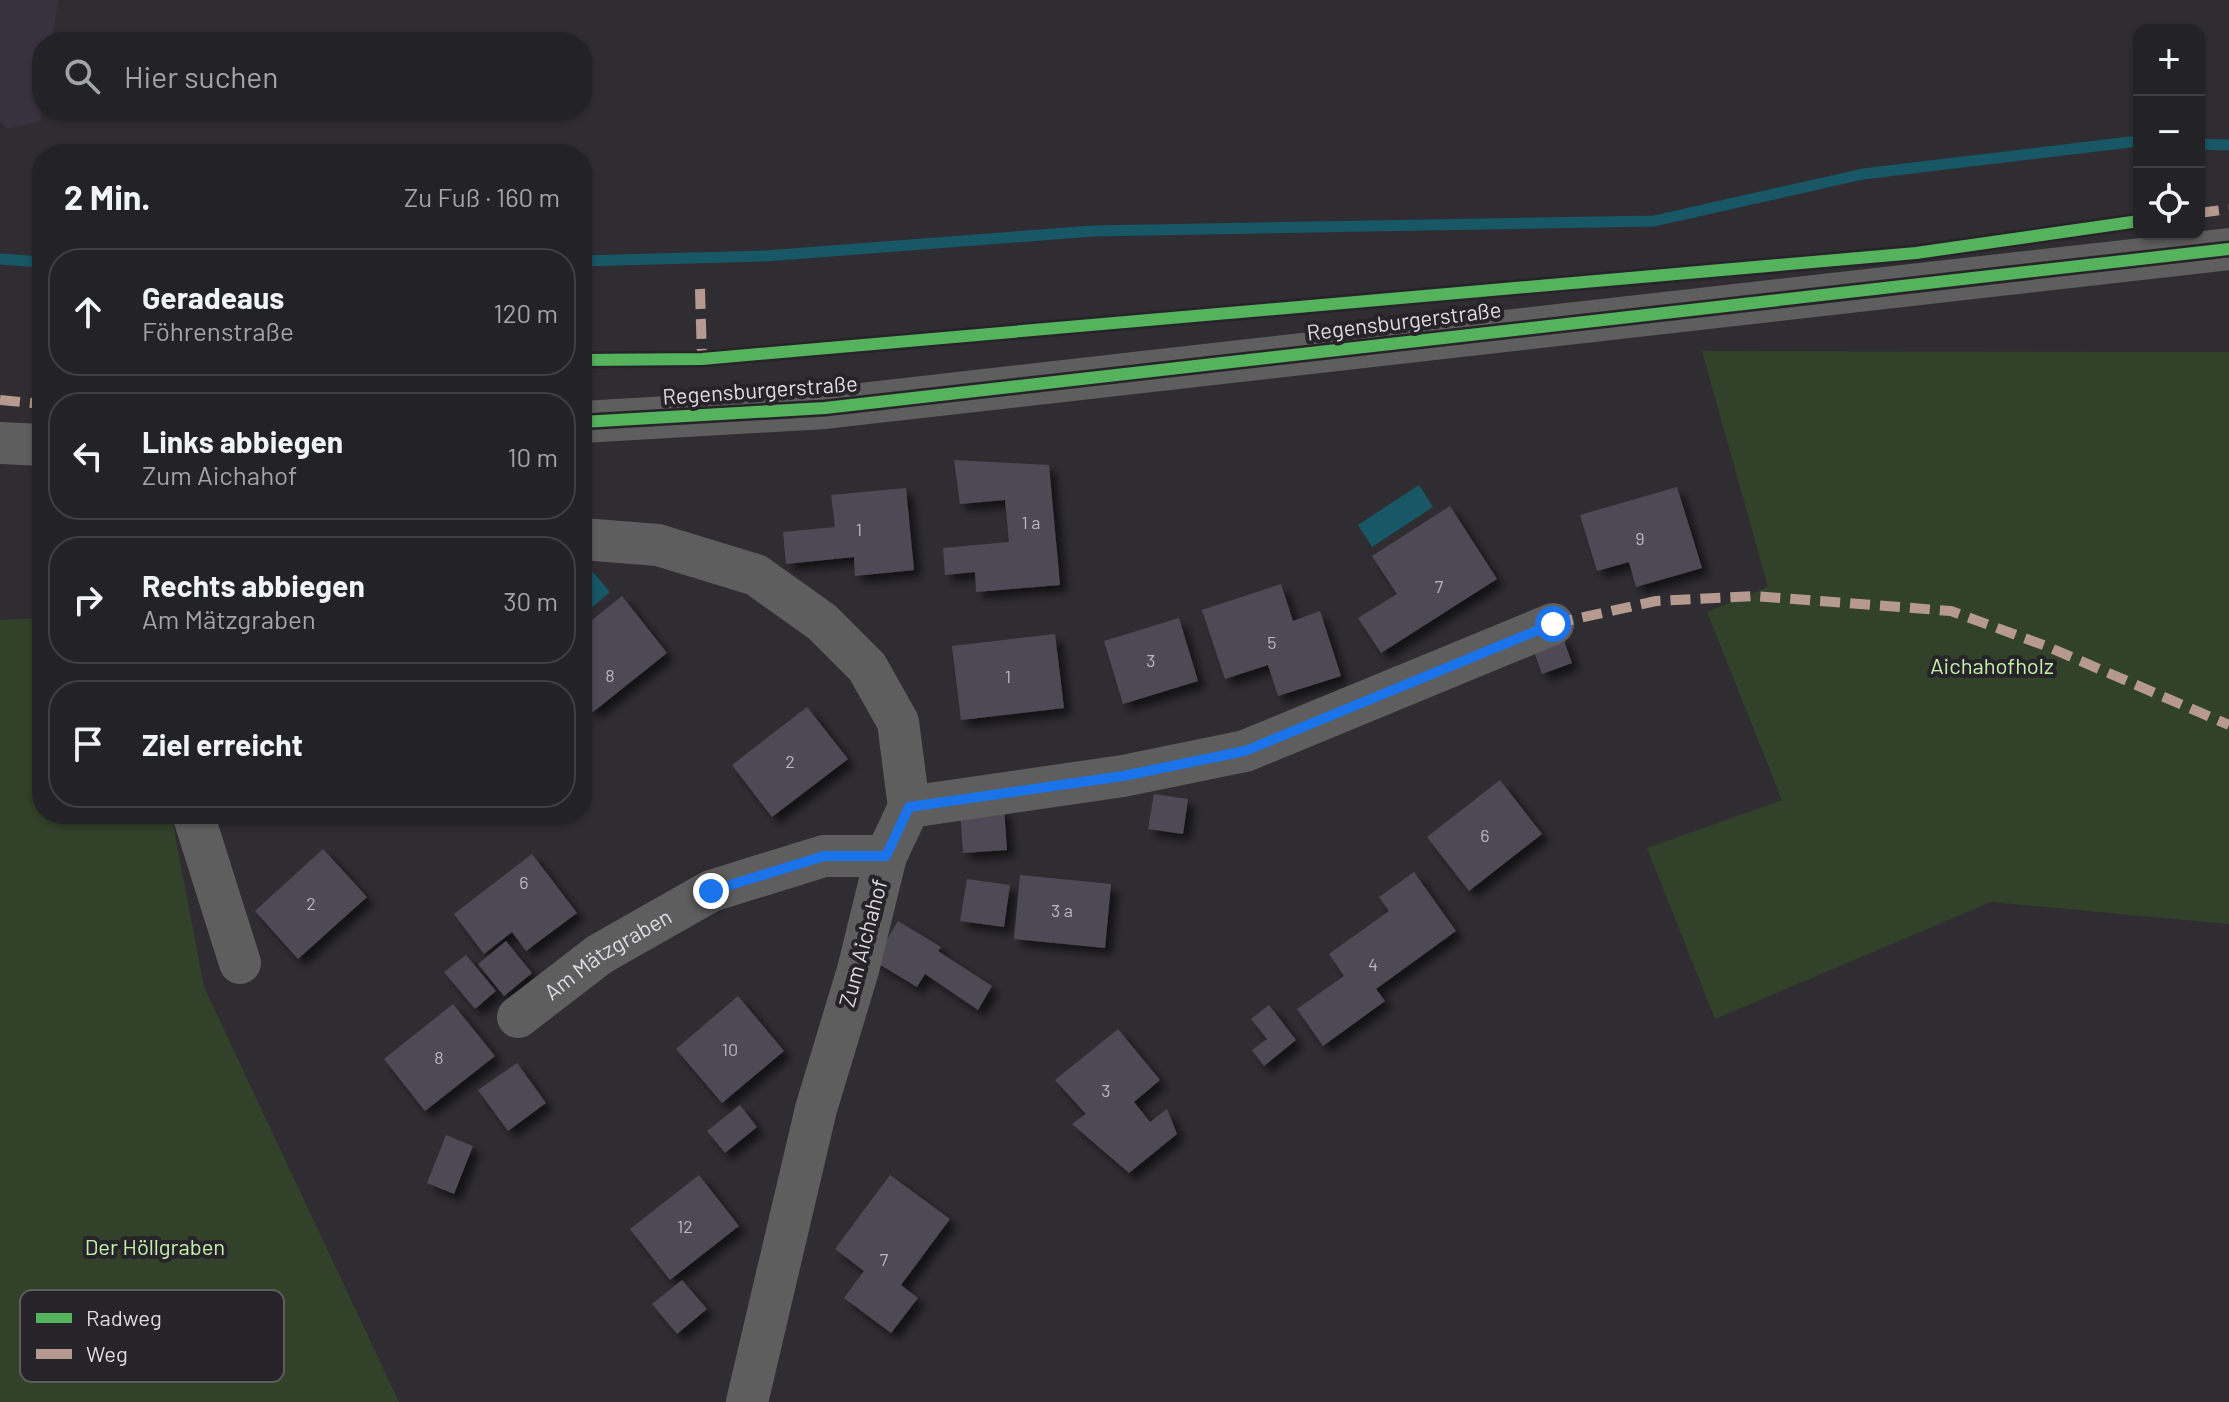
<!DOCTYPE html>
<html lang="de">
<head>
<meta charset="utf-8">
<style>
	body { margin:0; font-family:Barlow,sans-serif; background:#2b2a2e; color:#f1f3f6 }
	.controls { position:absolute; right:24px; top:24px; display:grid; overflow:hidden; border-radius:16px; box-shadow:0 2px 6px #0004 }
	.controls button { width:72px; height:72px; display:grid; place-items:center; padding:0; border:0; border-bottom:2px solid #403f43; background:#232226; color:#f1f3f6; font:40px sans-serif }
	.stop { position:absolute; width:24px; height:24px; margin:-18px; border:6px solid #1a73e8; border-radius:50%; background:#fff }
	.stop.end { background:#1a73e8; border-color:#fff; box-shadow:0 2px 8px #0008 }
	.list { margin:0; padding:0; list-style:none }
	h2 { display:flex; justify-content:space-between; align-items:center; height:104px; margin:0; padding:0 32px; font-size:34px }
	h2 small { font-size:26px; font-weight:400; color:#a3a4a7 }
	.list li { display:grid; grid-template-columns:52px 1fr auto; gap:24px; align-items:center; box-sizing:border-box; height:128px; margin:0 16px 16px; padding:0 16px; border:2px solid #403f43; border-radius:32px }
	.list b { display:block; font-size:30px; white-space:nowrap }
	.list p { margin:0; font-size:26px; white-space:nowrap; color:#a3a4a7 }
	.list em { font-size:26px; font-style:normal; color:#a3a4a7 }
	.icon { flex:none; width:44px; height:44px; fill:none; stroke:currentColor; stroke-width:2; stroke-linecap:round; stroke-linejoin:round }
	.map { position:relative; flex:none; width:2229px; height:1402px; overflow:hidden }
	.search { position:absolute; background:#232226; box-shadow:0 2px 6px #0004; left:32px; top:32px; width:560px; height:88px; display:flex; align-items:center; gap:20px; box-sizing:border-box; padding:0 28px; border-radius:32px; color:#a3a4a7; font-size:30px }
	.panel { position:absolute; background:#232226; box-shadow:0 2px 6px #0004; left:32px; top:144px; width:560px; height:680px; border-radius:32px }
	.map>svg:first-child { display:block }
	.built { fill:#38323e }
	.green { fill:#32412a }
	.water { fill:#185766 }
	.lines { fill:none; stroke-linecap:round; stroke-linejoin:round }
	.stream { stroke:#185766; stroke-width:11 }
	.building { fill:#4e4a54; filter:url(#shadow) }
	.minor { stroke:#5f5e5e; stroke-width:42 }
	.quiet { stroke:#b69a8f; stroke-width:10; stroke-dasharray:20 10; stroke-linecap:butt }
	.cycleway-casing { stroke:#262329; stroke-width:17 }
	.cycleway { stroke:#56b35d; stroke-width:12 }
	.route { stroke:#1a73e8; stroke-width:10 }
	.labels { text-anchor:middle; stroke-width:8; stroke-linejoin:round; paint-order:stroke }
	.number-label { font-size:18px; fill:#bab8be }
	.street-label { font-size:22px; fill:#dedce1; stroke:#262329 }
	.park-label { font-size:22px; fill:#c4f0ad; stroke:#262329 }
	.key { fill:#262329; stroke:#5d5a60; stroke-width:2 }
	.key-label { font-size:22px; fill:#dedce1 }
</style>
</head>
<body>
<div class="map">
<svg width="2229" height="1402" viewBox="0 0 2229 1402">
	<defs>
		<filter id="shadow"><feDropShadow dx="7" dy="7" stdDeviation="4" flood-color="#0009"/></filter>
	</defs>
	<rect width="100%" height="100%" fill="#2f2d32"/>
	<polygon class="built" points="0,0 58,0 52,42 42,42 41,121 7,129 0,120"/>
	<g class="green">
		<polygon points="1702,351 2229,352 2229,924 1991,902 1715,1019 1647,848 1782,800 1707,612 1768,587"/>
		<polygon points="42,618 42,814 171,814 204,987 399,1402 0,1402 0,620"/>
	</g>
	<g class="water">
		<polygon points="1419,485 1433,507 1372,547 1358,525"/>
		<polygon points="593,572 610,592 582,616 582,581"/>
	</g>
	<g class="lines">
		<g class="stream">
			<polyline points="2199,144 2229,145"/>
			<polyline points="0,259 42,262"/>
			<polyline points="582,261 765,256 1093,231 1654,221 1863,174 2139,141"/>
		</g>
	</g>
	<g class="building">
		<polygon points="954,460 1049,465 1060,585 976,592 975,572 945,575 943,548 1009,542 1005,500 960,504"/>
		<polygon points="1677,487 1702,568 1636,587 1629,562 1597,571 1580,515"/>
		<polygon points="906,488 914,570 855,576 854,557 786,564 783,532 835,527 831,495"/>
		<polygon points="1450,506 1497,579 1381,653 1358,618 1397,594 1372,556"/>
		<polygon points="1281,584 1293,621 1320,611 1341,676 1278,696 1268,665 1225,679 1202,610"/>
		<polygon points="622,596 667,653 593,712 582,699 582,628"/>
		<polygon points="1179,618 1198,681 1123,704 1104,641"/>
		<polygon points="1055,634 1064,708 961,720 952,646"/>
		<polygon points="1562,635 1572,663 1542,674 1532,646"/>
		<polygon points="807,707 848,759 772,817 732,765"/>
		<polygon points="1500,780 1542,834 1469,891 1427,837"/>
		<polygon points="1154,794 1188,799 1183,834 1148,829"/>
		<polygon points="1004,808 1007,850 963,853 960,811"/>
		<polygon points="323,849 367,897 298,959 255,911"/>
		<polygon points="532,854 577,913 526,951 512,932 484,954 454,914"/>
		<polygon points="1414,872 1456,931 1376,989 1385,1001 1323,1046 1297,1009 1344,976 1329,954 1389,911 1379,897"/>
		<polygon points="1020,875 1111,884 1105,948 1014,939"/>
		<polygon points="967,879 1010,885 1004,927 960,921"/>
		<polygon points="898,921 941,947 938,951 992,986 978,1010 925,974 917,987 874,961"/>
		<polygon points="506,941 532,973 504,996 478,964"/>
		<polygon points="466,955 496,991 475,1009 444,972"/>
		<polygon points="738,996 784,1051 722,1103 676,1049"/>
		<polygon points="453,1004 495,1056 425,1111 384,1059"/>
		<polygon points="1269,1005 1296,1040 1264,1066 1252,1050 1267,1039 1251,1019"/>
		<polygon points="1118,1029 1160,1080 1134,1102 1150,1122 1167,1109 1177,1134 1129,1173 1072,1124 1086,1114 1055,1080"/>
		<polygon points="517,1063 546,1103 508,1131 478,1090"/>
		<polygon points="740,1105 757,1127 725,1153 707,1131"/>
		<polygon points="446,1135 473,1146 454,1194 427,1183"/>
		<polygon points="699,1175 739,1226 670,1280 630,1229"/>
		<polygon points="890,1175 950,1219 901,1285 918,1298 891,1333 844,1298 864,1271 835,1249"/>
		<polygon points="682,1280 707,1309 677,1334 652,1304"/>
	</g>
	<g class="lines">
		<g class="minor">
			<polyline points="582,422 825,408 2229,249"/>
			<polyline points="0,443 42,445"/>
			<polyline points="582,539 658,545 756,575 822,622 867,667 898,722 909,807 886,856 858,970 816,1109 747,1402"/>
			<polyline points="909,807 1123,776 1245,751 1553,624"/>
			<polyline points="193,814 240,963"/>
			<path id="s1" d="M518,1017l82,-63 111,-63 113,-35h62"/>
		</g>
		<g class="quiet">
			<polyline points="2199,213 2229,209"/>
			<polyline points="700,289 702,359"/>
			<polyline points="0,400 42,404"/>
			<polyline points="1553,624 1656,601 1755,596 1951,611 2046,646 2229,725"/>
		</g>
		<g class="cycleway-casing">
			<g id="cycleway">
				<polyline points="582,360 702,359 1916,253 2139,221"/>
				<polyline points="582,422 825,408 2229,249"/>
			</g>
		</g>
		<use href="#cycleway" class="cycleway"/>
	</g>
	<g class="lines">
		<polyline class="route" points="711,891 824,856 886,856 909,807 1123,776 1245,751 1553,624"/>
	</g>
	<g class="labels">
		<g class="number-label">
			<text x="1031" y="529">1 a</text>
			<text x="859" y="536">1</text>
			<text x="1640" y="545">9</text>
			<text x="1439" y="593">7</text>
			<text x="1272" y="649">5</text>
			<text x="1151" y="667">3</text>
			<text x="610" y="682">8</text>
			<text x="1008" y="683">1</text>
			<text x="790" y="768">2</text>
			<text x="1485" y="842">6</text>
			<text x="524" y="889">6</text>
			<text x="311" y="910">2</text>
			<text x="1062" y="917">3 a</text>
			<text x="1373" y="971">4</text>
			<text x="730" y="1056">10</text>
			<text x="439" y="1064">8</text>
			<text x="1106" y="1097">3</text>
			<text x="685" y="1233">12</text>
			<text x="884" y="1266">7</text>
		</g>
		<g class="street-label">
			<text transform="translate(1404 321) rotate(-7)" y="8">Regensburgerstraße</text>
			<text transform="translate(760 390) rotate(-4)" y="8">Regensburgerstraße</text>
			<text transform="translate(863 943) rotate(-75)" y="8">Zum Aichahof</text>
			<text dy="8" stroke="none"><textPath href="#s1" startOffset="110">Am Mätzgraben</textPath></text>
		</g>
		<g class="park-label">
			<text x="1992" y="674">Aichahofholz</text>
			<text x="155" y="1255">Der Höllgraben</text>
		</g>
	</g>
	<rect x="20" y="1290" width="264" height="92" rx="12" class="key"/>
	<rect x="36" y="1313" width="36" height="10" fill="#56b35d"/>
	<rect x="36" y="1349" width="36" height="10" fill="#b69a8f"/>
	<g class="key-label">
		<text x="86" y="1326">Radweg</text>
		<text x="86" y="1362">Weg</text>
	</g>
</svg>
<div class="controls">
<button>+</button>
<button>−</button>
<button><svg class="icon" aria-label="locate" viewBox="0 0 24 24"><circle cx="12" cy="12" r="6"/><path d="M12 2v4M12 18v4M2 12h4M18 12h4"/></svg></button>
</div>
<div class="stop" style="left:1553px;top:624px"></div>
<div class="stop end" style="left:711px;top:891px"></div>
<div class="search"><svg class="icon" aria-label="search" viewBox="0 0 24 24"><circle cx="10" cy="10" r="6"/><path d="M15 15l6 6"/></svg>Hier suchen</div>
<section class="panel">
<h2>2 Min.<small>Zu Fuß · 160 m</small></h2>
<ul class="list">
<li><svg class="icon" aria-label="ahead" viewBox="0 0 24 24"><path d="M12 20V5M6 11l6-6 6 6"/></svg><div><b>Geradeaus</b><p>Föhrenstraße</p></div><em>120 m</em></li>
<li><svg class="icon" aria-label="left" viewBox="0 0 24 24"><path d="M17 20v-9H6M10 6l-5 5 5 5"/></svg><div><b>Links abbiegen</b><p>Zum Aichahof</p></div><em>10 m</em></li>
<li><svg class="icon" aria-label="right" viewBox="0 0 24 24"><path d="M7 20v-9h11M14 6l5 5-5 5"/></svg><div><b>Rechts abbiegen</b><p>Am Mätzgraben</p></div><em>30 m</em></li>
<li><svg class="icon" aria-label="arrive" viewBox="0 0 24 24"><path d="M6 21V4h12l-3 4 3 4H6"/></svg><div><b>Ziel erreicht</b></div></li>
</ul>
</section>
</div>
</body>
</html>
